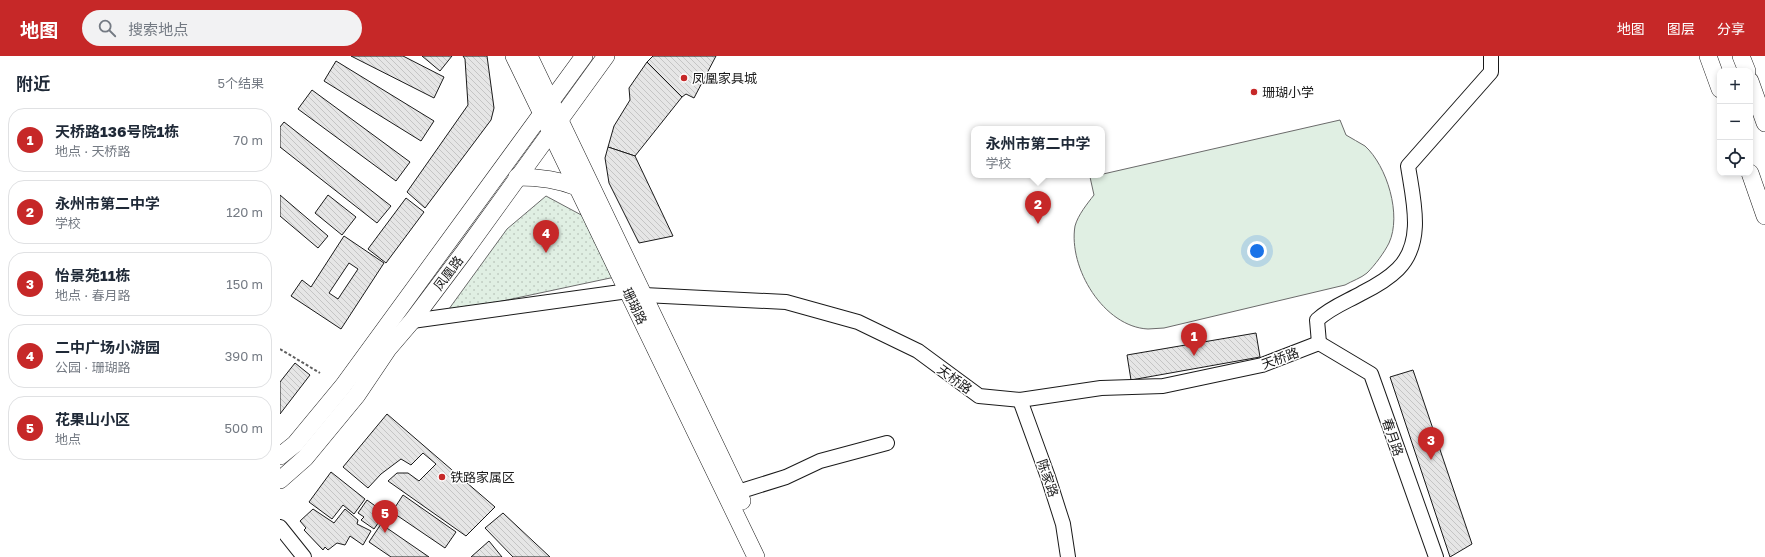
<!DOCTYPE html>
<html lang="zh">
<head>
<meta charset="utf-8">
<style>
	body { margin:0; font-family:"Golos Text","Noto Sans SC",sans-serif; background:#f2f2f3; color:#1f2937 }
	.controls { position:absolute; right:12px; top:12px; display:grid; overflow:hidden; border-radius:8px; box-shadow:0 2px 6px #0003 }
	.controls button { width:36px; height:36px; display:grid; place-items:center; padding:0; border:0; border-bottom:1px solid #e0e1e3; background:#fff; color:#1f2937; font:20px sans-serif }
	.you { position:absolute; left:977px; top:195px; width:14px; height:14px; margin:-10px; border:3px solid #fff; border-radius:50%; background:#1a73e8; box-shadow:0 0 0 6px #1a73e833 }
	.badge { display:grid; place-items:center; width:26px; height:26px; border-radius:50%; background:#c62828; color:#fff; font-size:13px; font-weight:700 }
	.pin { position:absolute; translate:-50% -33px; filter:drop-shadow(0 1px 2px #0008) }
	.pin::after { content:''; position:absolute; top:21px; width:14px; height:12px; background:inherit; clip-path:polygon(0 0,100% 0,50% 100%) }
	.popup { position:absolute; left:691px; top:70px; width:134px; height:52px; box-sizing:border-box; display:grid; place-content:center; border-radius:8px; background:#fff; filter:drop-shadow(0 1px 3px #0005); font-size:13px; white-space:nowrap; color:#747a83 }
	.popup b { font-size:15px; color:#1f2937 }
	.popup::after { content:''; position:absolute; left:50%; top:100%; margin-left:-8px; border:8px solid transparent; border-top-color:#fff }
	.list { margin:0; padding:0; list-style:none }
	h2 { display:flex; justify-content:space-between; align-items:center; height:52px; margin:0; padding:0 16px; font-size:17px }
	h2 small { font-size:13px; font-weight:400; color:#747a83 }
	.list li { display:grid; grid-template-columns:26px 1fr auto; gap:12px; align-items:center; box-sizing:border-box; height:64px; margin:0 8px 8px; padding:0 8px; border:1px solid #e0e1e3; border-radius:16px }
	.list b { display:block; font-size:15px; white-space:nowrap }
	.list p { margin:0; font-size:13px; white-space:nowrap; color:#747a83 }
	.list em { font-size:13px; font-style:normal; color:#747a83 }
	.icon { flex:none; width:22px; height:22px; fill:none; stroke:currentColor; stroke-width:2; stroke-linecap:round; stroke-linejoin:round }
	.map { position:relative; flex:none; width:1485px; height:501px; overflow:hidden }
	header { display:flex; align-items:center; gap:24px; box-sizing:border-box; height:56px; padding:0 20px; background:#c62828; color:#fff }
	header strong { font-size:19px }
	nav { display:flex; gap:22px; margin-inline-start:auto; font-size:14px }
	.search { width:280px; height:36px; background:#f2f2f3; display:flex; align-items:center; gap:10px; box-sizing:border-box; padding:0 14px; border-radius:22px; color:#747a83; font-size:15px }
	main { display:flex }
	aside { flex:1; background:#fff }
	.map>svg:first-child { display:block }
	.park { fill:url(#park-dots); stroke:#6a6a6a }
	.garden { fill:#e0efe3; stroke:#6a6a6a }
	.building { fill:url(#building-back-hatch); stroke:#1a1a1a; fill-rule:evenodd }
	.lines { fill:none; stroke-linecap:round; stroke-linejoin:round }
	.minor-casing { stroke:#1a1a1a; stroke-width:16 }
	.major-casing { stroke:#1a1a1a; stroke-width:18 }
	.path { stroke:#5f5f5f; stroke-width:2; stroke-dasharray:3 2; stroke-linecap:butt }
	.minor { stroke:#fff; stroke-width:14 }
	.major { stroke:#fff; stroke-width:17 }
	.poi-dot { fill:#c62828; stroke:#fff; stroke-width:1.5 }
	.labels { text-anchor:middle; stroke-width:3; stroke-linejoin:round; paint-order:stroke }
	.poi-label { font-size:13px; fill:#1a1a1a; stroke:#fff; text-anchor:start }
	.street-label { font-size:13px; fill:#1a1a1a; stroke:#fff }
</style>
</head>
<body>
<header>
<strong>地图</strong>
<div class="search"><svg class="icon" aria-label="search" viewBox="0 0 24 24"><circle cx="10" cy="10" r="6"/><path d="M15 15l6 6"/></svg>搜索地点</div>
<nav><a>地图</a><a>图层</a><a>分享</a></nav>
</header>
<main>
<aside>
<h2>附近<small>5个结果</small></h2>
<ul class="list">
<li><span class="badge">1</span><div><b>天桥路136号院1栋</b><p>地点 · 天桥路</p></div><em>70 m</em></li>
<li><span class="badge">2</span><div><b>永州市第二中学</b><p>学校</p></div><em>120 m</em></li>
<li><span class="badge">3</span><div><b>怡景苑11栋</b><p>地点 · 春月路</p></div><em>150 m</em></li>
<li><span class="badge">4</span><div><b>二中广场小游园</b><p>公园 · 珊瑚路</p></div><em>390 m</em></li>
<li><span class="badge">5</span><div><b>花果山小区</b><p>地点</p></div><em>500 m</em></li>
</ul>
</aside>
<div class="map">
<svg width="1485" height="501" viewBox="0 0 1485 501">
	<defs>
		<pattern id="park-dots" width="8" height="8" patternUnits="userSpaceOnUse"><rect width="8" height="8" fill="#e0efe3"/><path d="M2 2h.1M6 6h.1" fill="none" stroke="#c0ccc2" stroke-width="1.8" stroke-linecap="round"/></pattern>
		<pattern id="building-back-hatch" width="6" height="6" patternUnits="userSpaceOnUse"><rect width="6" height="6" fill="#e6e6e6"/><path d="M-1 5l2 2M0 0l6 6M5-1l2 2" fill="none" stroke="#c5c5c5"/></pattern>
	</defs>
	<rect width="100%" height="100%" fill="#fff"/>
	<polygon class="park" points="266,140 305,161 335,221 166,257 227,173"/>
	<path class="garden" d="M1060,64l6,15c6,4 13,7 19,11 22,20 37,69 24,97 -5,10 -14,22 -22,30 -6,5 -15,8 -22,12l-181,43c-5,0 -11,1 -16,1 -44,-2 -80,-61 -73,-103 3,-11 12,-22 19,-31l-4,-18z"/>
	<g class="building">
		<polygon points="71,0 123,0 164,21 154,42"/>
		<polygon points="142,0 172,0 160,15"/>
		<polygon points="183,0 207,0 214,52 211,64 145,152 127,136 188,49 185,3"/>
		<polygon points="373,0 436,0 414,42 406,38 402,41 367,6"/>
		<polygon points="56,5 154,65 141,85 44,25"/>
		<polygon points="367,6 402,41 355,100 328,91 334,70 350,44 349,32"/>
		<polygon points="32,34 130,106 116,125 18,53"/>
		<polygon points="4,66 111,150 97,167 0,91 0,71"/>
		<polygon points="328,91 355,100 393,180 359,187 329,127 325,102"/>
		<polygon points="0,139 48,180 38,192 0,160"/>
		<polygon points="48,139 76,161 62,179 35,157"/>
		<polygon points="126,142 144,156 106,207 88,193"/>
		<path d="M64,180l40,27 -43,66 -50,-33 11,-16 9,7zM69,207l9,6 -20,30 -9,-6z"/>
		<polygon points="976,277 980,301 851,324 847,299"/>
		<polygon points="15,307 30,319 0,358 0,326"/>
		<polygon points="1133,314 1192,488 1170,501 1110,321"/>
		<polygon points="107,358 215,451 186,480 108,425 117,417 128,417 139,425 156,408 143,397 131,409 121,403 101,418 88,432 63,411"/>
		<polygon points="51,416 85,443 74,458 63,449 52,463 29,446"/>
		<polygon points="123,439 176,476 165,492 112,456"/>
		<polygon points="87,444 105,457 94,473 81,464 84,461 78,457"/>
		<polygon points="33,453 54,467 65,453 78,464 77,468 91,475 83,489 70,480 65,489 57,487 48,494 45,491 43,494 24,474 26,472 20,465"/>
		<polygon points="223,457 270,501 233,501 205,472"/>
		<polygon points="101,468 149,501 111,501 89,486"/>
		<polygon points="209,485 222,501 191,501"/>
	</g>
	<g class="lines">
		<g class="minor-casing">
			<g id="minor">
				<polyline points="364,239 506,246 578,266 638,295 699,340 740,344 821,332 883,330 982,309 1039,287"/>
				<polyline points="132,265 348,235"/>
				<path d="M1039,287l-2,-23c14,-13 29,-18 45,-27 12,-6 26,-14 36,-24 27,-27 15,-70 10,-103l83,-94v-16"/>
				<polyline points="1039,287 1091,318 1156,501"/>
				<polyline points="740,344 768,421 783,468 788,501"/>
				<polyline points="458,436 506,421 540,405 607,387"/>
				<polyline points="0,471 24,501"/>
			</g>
		</g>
		<g class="major-casing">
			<g id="major">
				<polyline points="234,0 476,501"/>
				<polyline points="249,0 462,445"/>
				<polyline points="1428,0 1440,33"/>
				<polyline points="1461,0 1467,15"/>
				<polyline points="1470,25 1485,67"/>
				<polyline points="1470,117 1485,160"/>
				<path d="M237,121c22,0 40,2 60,10"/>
				<polyline points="0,400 15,388 63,330 304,0"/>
				<polyline points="0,424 25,402 77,339 108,293 132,265 184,196 326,0"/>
			</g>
		</g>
		<polyline class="path" points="0,293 40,317"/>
		<use href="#minor" class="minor"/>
		<use href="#major" class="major"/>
	</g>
	<g class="poi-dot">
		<circle cx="404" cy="22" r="4"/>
		<circle cx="974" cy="36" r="4"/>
		<circle cx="162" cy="421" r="4"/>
	</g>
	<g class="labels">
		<g class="poi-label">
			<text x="412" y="27">凤凰家具城</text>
			<text x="982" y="41">珊瑚小学</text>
			<text x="170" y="426">铁路家属区</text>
		</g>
		<g class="street-label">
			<text transform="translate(168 217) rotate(-53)" y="5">凤凰路</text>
			<text transform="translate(355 250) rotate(64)" y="5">珊瑚路</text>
			<text transform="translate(1000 302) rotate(-20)" y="5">天桥路</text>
			<text transform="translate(675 323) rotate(36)" y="5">天桥路</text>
			<text transform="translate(1113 381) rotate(71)" y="5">春月路</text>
			<text transform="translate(768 422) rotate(71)" y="5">陈家路</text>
		</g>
	</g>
</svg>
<div class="controls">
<button>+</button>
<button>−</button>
<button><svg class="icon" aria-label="locate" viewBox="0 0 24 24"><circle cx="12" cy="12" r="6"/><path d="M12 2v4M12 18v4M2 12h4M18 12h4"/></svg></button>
</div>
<div class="you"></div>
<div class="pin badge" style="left:914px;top:300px">1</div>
<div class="pin badge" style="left:758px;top:168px">2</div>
<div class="popup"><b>永州市第二中学</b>学校</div>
<div class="pin badge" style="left:1151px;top:404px">3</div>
<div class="pin badge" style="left:266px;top:197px">4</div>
<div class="pin badge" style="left:105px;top:477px">5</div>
</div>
</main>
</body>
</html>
